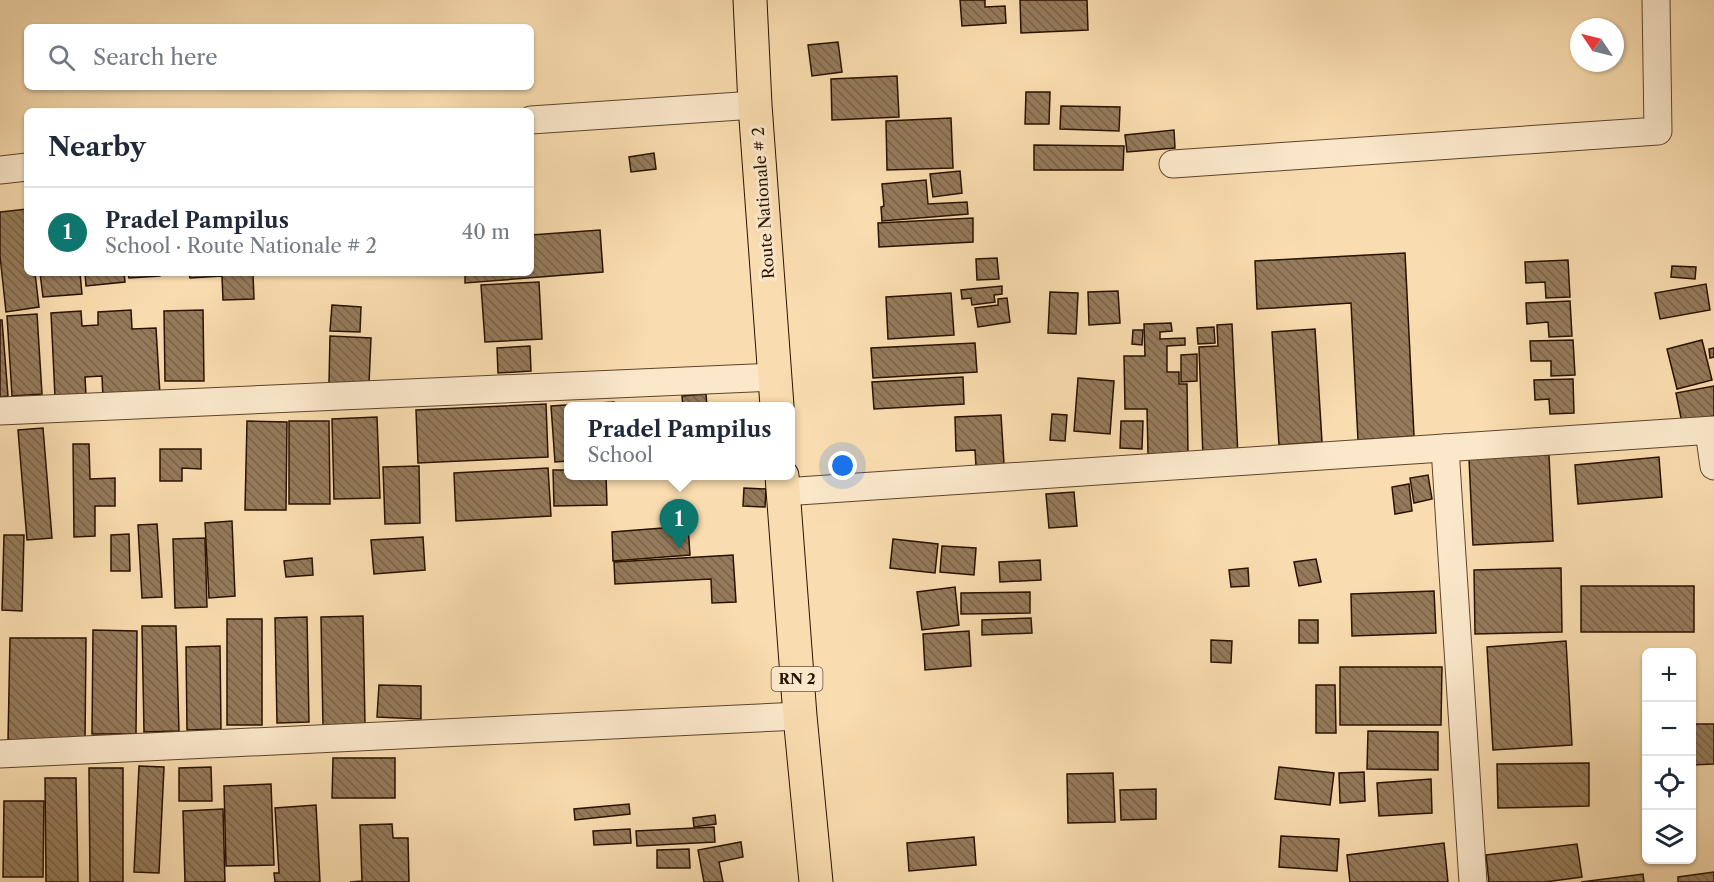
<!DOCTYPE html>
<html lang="en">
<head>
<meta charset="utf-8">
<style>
	body { margin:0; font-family:"Libre Caslon Text",serif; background:#f2f2f3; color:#1f2937 }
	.controls { position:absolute; right:18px; bottom:18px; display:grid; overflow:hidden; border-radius:9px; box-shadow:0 2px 4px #0004 }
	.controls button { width:54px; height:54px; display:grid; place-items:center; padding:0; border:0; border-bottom:2px solid #e0e1e3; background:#fff; color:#1f2937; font:30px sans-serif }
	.compass { position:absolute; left:1570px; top:18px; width:54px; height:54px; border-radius:50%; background:#fff; box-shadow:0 2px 4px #0004; rotate:305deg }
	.you { position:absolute; left:843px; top:466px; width:21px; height:21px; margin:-15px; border:4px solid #fff; border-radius:50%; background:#1a73e8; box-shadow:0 0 0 9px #1a73e833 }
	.badge { display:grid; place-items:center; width:39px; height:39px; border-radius:50%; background:#0f766e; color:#fff; font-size:20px; font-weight:700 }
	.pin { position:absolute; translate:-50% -50px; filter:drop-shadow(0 2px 3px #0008) }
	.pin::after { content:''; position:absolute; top:32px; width:21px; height:18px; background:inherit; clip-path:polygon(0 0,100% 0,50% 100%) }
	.popup { position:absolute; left:564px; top:402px; width:231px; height:78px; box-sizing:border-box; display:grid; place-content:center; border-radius:9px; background:#fff; filter:drop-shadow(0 2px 4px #0005); font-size:20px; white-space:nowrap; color:#747a83 }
	.popup b { font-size:22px; color:#1f2937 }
	.popup::after { content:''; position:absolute; left:50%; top:100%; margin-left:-12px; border:12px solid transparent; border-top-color:#fff }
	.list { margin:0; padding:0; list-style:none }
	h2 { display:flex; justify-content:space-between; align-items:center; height:78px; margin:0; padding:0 24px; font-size:26px }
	h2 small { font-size:20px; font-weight:400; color:#747a83 }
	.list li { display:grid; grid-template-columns:39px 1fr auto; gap:18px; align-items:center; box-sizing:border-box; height:90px; padding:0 24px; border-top:2px solid #e0e1e3 }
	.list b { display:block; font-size:22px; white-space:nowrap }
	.list p { margin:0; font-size:20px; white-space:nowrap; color:#747a83 }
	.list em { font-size:20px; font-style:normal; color:#747a83 }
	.icon { flex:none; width:33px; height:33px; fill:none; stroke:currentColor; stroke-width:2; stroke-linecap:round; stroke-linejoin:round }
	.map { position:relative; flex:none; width:1714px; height:882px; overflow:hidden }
	.search { position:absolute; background:#fff; box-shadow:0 2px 4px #0004; left:24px; top:24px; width:510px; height:66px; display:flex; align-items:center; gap:15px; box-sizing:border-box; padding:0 21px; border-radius:9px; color:#747a83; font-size:22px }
	.panel { position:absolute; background:#fff; box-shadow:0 2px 4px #0004; left:24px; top:108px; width:510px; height:168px; border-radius:9px }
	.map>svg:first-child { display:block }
	.building { fill:url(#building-back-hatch); stroke:#291200; stroke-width:1.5 }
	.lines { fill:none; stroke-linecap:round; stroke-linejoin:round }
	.minor-casing { stroke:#5d442c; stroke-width:29 }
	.primary-casing { stroke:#291200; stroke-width:35 }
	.minor { stroke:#fbe8cb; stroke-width:27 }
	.primary { stroke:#f9dcaf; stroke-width:33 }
	.labels { text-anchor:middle; stroke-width:6; stroke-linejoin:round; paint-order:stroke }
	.shield { fill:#fbe8cb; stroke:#68523d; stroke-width:1.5 }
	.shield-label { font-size:15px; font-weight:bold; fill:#291200 }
	.street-label { font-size:16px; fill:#291200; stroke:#fbe8cb }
</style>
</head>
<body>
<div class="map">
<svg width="1714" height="882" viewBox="0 0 1714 882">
	<defs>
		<pattern id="building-back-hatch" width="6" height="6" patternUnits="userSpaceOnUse" patternTransform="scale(1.5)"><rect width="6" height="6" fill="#957b5b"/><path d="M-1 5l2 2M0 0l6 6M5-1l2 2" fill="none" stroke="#7a6349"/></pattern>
	</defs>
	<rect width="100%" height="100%" fill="#f9dcaf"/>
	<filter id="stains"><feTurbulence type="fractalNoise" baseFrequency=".00333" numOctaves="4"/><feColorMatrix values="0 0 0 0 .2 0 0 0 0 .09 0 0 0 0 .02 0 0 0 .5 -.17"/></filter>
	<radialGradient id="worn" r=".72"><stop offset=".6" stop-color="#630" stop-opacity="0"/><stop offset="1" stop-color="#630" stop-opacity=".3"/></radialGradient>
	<g class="building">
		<polygon points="960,0 985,0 985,7 1005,6 1006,23 962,26"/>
		<polygon points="1020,0 1087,0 1088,30 1021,33"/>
		<polygon points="838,42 842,72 812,76 808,45"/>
		<polygon points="897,76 899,117 832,120 831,79"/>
		<polygon points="1026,92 1050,92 1049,124 1025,124"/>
		<polygon points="1061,106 1120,107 1119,131 1060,129"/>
		<polygon points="951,118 953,168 887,170 886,121"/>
		<polygon points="1174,130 1175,148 1127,152 1125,135"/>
		<polygon points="1034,145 1124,146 1123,170 1034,170"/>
		<polygon points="654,153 656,169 631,172 629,157"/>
		<polygon points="960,171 962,193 933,197 930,174"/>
		<polygon points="926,180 928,204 967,202 968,214 882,221 881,207 884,206 882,184"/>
		<polygon points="27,209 27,273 35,273 39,307 6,312 0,256 0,212"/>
		<polygon points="973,218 973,242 879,247 878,223"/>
		<polygon points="600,230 603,272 465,283 465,273 531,273 531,235"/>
		<polygon points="1405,253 1414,436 1358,440 1351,303 1257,309 1255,261"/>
		<polygon points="997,258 999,279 977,280 976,259"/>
		<polygon points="1568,260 1570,297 1546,298 1545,282 1526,283 1525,262"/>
		<polygon points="1672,266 1696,267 1695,279 1671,277"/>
		<polygon points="40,273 80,273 82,294 43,297"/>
		<polygon points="85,273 124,273 125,282 86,286"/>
		<polygon points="128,273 160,273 160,276 129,278"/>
		<polygon points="189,273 261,273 261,275 253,275 254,299 223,300 222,276 190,278"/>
		<polygon points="539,282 542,339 485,342 481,285"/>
		<polygon points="1706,284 1710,310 1660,319 1655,293"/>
		<polygon points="1002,286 1002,294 994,295 995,302 972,305 971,298 962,299 961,290"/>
		<polygon points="1118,291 1120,323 1089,325 1088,292"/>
		<polygon points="1050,292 1078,293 1076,334 1048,333"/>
		<polygon points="951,293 954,335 888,339 886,297"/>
		<polygon points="1007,298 1010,322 978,327 975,308 998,305 998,299"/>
		<polygon points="1570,301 1572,336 1549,337 1548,322 1527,324 1526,303"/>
		<polygon points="332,305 361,307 360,332 330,331"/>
		<polygon points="131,310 132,329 156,328 160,395 103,398 102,376 85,377 86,395 55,397 51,313 81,311 82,326 98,325 98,312"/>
		<polygon points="203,310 204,381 165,381 164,311"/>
		<polygon points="37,314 42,394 12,396 7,316"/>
		<polygon points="0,320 2,320 8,396 0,397"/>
		<polygon points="1171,323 1172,331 1160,332 1160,339 1185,338 1185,345 1167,346 1167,372 1179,372 1179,384 1187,384 1188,453 1148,454 1147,409 1125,409 1124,356 1145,356 1144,324"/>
		<polygon points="1232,324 1238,457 1203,458 1199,347 1218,346 1217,325"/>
		<polygon points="1214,327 1215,343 1198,344 1197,328"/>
		<polygon points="1315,329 1322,442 1279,445 1272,332"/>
		<polygon points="1133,330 1143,330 1142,345 1132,344"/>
		<polygon points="330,336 371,338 369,384 329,383"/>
		<polygon points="1573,340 1575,375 1551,376 1551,361 1531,361 1530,341"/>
		<polygon points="1702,340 1712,380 1677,389 1667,349"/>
		<polygon points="975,343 977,372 873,378 871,348"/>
		<polygon points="530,346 531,371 498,373 497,348"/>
		<polygon points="1714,348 1714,357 1710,358 1709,349"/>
		<polygon points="1197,354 1197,381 1181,382 1181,355"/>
		<polygon points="963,377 964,404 874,409 872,382"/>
		<polygon points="1078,378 1114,381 1110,434 1074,431"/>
		<polygon points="1573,379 1574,413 1550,414 1549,399 1535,400 1534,380"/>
		<polygon points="1714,386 1714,416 1682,423 1676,393"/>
		<polygon points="706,394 707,406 683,406 682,396"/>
		<polygon points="614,402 615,406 568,406 568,461 555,462 551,406"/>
		<polygon points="546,404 548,457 418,463 416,410"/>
		<polygon points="1052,414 1067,415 1065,441 1050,440"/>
		<polygon points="1001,415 1004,464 976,466 975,450 956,451 955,417"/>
		<polygon points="377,417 380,498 334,499 332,419"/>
		<polygon points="247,421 287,422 286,510 245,510"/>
		<polygon points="289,421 329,421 330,504 289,504"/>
		<polygon points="1121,421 1143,421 1142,449 1120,448"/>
		<polygon points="43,428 52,538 27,540 18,430"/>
		<polygon points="73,444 89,444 90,479 115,478 115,506 95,506 95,536 74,537"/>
		<polygon points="160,449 201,449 201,469 182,468 182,481 160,481"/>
		<polygon points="1549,455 1553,541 1473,545 1469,458"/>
		<polygon points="1659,457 1662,497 1578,504 1575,465"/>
		<polygon points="419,466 420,523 385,524 383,467"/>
		<polygon points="548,468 551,516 456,521 454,473"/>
		<polygon points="553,470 568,470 568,476 606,476 607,505 554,506"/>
		<polygon points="1428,475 1432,499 1414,503 1410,478"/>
		<polygon points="1409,484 1412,511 1395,514 1392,487"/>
		<polygon points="744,488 766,489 765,507 743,506"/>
		<polygon points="1074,492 1077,526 1049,528 1046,494"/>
		<polygon points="232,521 235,596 209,598 205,523"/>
		<polygon points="157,524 162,597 142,598 138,525"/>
		<polygon points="688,526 690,555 613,561 612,532"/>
		<polygon points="129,534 130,571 111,571 111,535"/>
		<polygon points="4,535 24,535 22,611 2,610"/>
		<polygon points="423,537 425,570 374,574 371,540"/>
		<polygon points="205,538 207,607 175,608 173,539"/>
		<polygon points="893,539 938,544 935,573 890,568"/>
		<polygon points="942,546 976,548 974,575 940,572"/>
		<polygon points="733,555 736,602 712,603 711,579 615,584 614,562"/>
		<polygon points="312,558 313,575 286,577 284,561"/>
		<polygon points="1316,559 1321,582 1299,586 1294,562"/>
		<polygon points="1040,560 1041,580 1000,582 999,562"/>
		<polygon points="1248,568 1249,586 1231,587 1229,570"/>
		<polygon points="1561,568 1562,632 1475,634 1474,570"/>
		<rect x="1581" y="586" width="113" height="46"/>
		<polygon points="955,587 959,625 922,630 917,592"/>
		<polygon points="1434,591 1436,633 1352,636 1351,594"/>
		<polygon points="1030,592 1030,613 961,614 961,593"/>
		<polygon points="363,616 365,725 323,726 321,617"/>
		<polygon points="307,617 309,722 277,723 275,618"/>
		<polygon points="1031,618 1032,633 982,635 982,620"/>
		<rect x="227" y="619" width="35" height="106"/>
		<rect x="1299" y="620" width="19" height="23"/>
		<polygon points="142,626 176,626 179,731 144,732"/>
		<polygon points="93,630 137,631 136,734 92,734"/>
		<polygon points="969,631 971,666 925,670 923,634"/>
		<polygon points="10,638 86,638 85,742 8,742"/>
		<polygon points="1211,640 1232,641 1231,663 1211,662"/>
		<polygon points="1566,641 1572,745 1493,750 1487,647"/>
		<polygon points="220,646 221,729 187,730 186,647"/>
		<polygon points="1340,667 1442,667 1441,725 1340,725"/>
		<polygon points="379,685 421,686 421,719 377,717"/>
		<polygon points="1316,685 1335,685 1336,733 1316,733"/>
		<polygon points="1692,724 1714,724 1714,764 1692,765"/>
		<polygon points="1368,731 1438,732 1438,770 1367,769"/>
		<polygon points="333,758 395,758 395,798 332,798"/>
		<polygon points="1589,763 1589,806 1498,808 1497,764"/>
		<polygon points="139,766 164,767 159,873 134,872"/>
		<polygon points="211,767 212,801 179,801 179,768"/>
		<polygon points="1279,767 1334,773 1330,805 1275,799"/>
		<polygon points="89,768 123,768 123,882 90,882"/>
		<polygon points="1364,772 1365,801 1340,803 1339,773"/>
		<polygon points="1113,773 1115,822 1068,823 1067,774"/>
		<polygon points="45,778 76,778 78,882 46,882"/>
		<polygon points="1431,779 1432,813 1379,816 1377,783"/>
		<polygon points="271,784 274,865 226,866 224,786"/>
		<polygon points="1156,789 1156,819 1121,820 1120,790"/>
		<polygon points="4,801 44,801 43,877 3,877"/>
		<polygon points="629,804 630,814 575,820 574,809"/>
		<polygon points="316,805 320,882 275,882 274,873 279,873 275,808"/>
		<polygon points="223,809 225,882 185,882 183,811"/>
		<polygon points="715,815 716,824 694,827 693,818"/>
		<polygon points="392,824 393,838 408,838 409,882 350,882 362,881 360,825"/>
		<polygon points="714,827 715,842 637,846 636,831"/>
		<polygon points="630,829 631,843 594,845 593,831"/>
		<polygon points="1281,836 1339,839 1337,871 1279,867"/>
		<polygon points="974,837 976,865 909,871 907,843"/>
		<polygon points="741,842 743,857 719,862 723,882 704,882 698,850"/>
		<polygon points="1444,843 1448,882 1350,882 1347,855"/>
		<polygon points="1577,844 1582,877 1545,882 1489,882 1486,855"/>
		<polygon points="689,849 690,868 657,868 657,850"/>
		<polygon points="1714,872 1714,882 1678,882 1678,877"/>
		<polygon points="1643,874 1644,882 1581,882"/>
	</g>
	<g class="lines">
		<g class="minor-casing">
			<g id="minor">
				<polyline points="531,120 755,105"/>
				<polyline points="1173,164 1658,131 1656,0"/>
				<polyline points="0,170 27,167"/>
				<polyline points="0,411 775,377"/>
				<polyline points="1709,431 1714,466"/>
				<polyline points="1445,448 1473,882"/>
				<polyline points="783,492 1714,430"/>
				<polyline points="0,754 800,716"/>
			</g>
		</g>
		<g class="primary-casing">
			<g id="primary">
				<polyline points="750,0 755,105 777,406"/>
				<polyline points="782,476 800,716 816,882"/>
			</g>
		</g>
		<use href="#minor" class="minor"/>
		<use href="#primary" class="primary"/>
	</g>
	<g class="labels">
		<rect class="shield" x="771.5" y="667" width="51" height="24" rx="4.5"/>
		<g class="shield-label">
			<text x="797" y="684">RN 2</text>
		</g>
		<g class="street-label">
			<text transform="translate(763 203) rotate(-94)" y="6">Route Nationale # 2</text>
		</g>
	</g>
	<rect width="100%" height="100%" filter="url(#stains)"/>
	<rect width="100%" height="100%" fill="url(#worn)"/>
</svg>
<div class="controls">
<button>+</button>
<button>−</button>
<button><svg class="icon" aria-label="locate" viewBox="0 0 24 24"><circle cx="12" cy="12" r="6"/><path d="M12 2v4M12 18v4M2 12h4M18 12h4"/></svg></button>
<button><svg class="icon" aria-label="layers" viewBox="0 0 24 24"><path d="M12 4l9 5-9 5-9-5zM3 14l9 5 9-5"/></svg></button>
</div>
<svg class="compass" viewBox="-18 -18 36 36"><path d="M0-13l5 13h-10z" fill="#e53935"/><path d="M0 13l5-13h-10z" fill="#747a83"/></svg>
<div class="you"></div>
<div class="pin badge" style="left:679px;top:549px">1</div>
<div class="popup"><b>Pradel Pampilus</b>School</div>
<div class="search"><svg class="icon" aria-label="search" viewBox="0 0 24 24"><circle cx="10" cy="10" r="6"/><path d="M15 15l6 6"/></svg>Search here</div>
<section class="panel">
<h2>Nearby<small></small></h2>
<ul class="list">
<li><span class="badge">1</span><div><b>Pradel Pampilus</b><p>School · Route Nationale # 2</p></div><em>40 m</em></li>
</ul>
</section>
</div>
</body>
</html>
